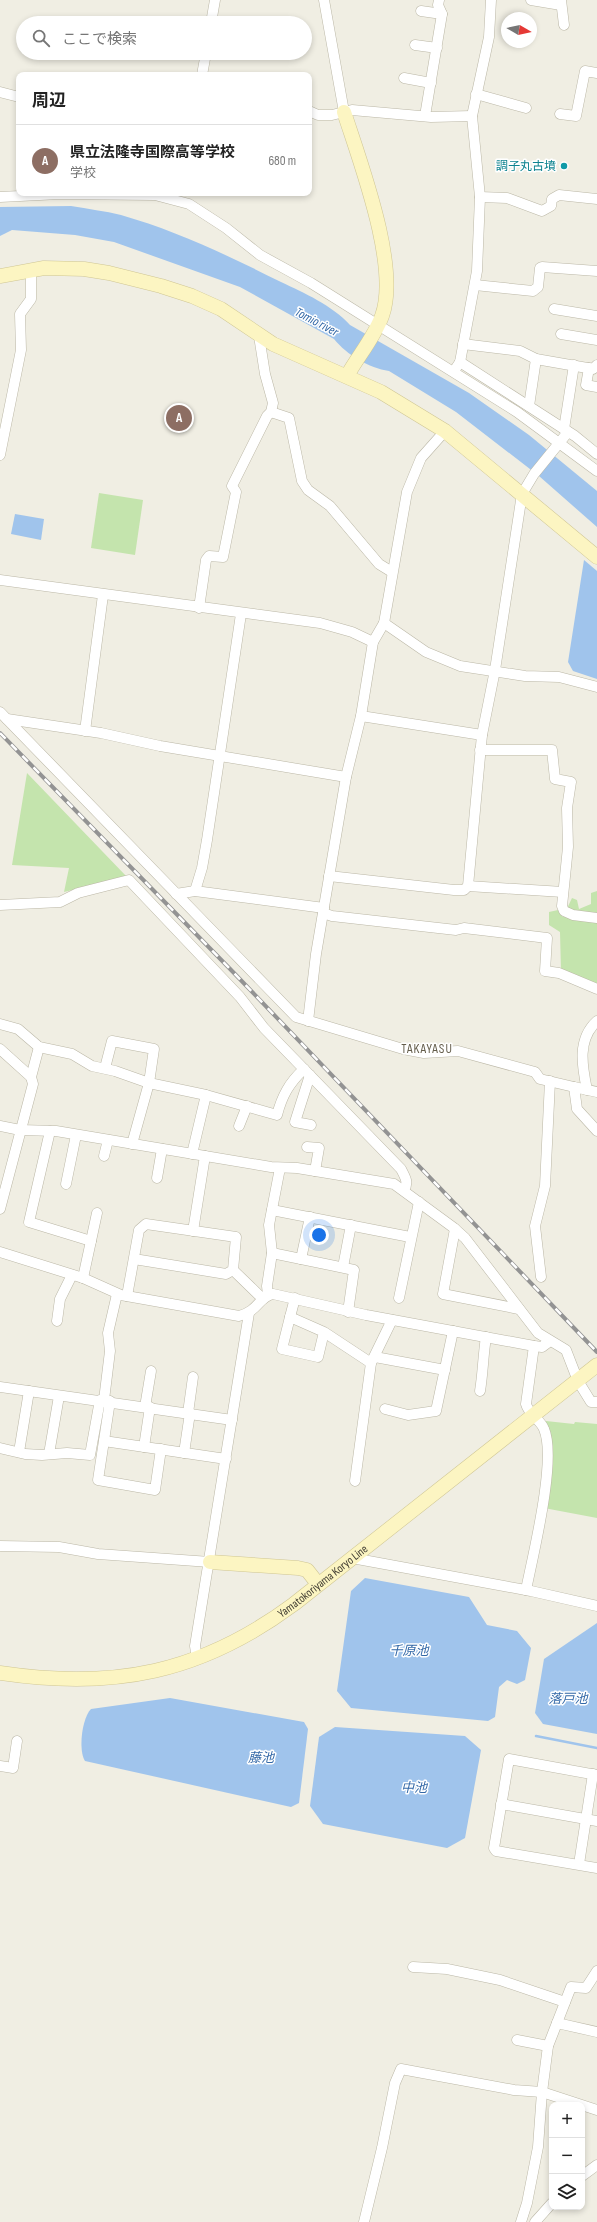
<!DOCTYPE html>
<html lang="ja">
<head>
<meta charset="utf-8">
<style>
	body { margin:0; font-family:"Sofia Sans Condensed","Noto Sans JP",sans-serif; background:#f6f6f6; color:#222 }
	.controls { position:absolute; right:12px; bottom:12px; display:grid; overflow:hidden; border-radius:8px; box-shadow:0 2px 6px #0003 }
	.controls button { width:36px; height:36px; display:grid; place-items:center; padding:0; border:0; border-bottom:1px solid #e0e0e0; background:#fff; color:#222; font:20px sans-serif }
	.compass { position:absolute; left:501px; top:12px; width:36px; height:36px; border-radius:50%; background:#fff; box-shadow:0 2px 6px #0003; rotate:99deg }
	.you { position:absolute; left:319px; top:1235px; width:14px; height:14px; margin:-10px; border:3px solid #fff; border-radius:50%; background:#1a73e8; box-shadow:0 0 0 6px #1a73e833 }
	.badge { display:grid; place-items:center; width:26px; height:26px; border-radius:50%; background:#ea580c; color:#fff; font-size:13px; font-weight:700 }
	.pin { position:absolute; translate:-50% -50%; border:2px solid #fff; box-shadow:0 1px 4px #0006 }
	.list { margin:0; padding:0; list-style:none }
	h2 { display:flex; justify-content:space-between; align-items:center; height:52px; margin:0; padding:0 16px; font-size:17px }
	h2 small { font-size:13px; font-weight:400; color:#767676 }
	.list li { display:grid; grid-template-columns:26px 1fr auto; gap:12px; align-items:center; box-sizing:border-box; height:72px; padding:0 16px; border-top:1px solid #e0e0e0 }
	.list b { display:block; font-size:15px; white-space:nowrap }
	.list p { margin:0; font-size:13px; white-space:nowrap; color:#767676 }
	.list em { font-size:13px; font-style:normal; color:#767676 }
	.icon { flex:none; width:22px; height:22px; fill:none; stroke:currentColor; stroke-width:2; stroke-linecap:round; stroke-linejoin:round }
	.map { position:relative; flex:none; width:597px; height:2222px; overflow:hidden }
	.search { position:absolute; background:#fff; box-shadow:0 2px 6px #0003; left:16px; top:16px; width:296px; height:44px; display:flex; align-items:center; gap:10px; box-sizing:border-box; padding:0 14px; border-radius:22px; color:#767676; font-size:15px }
	.panel { position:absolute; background:#fff; box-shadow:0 2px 6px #0003; left:16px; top:72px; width:296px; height:124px; border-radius:8px }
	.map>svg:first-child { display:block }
	.green { fill:#c4e4ad }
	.water { fill:#a0c4ec }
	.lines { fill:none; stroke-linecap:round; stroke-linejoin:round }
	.stream { stroke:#a0c4ec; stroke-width:2.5 }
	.street-casing { stroke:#bbb7a6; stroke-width:11 }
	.secondary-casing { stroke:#cfc694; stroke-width:15 }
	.street { stroke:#fff; stroke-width:10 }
	.secondary { stroke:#fcf5c2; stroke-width:14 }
	.rail-casing { stroke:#939393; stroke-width:4 }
	.rail { stroke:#fff; stroke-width:2.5; stroke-dasharray:8; stroke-linecap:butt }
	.culture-dot { fill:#0f9aa8; stroke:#fff; stroke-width:1.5 }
	.labels { text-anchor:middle; stroke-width:3; stroke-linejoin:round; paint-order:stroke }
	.culture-label { font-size:12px; fill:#0d838f; stroke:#fff; text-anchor:end }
	.street-label { font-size:12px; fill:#423e33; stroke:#fff }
	.water-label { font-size:13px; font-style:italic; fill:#3368a7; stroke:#fff }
	.neighbourhood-label { font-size:13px; letter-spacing:1px; fill:#645d4b; stroke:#fff }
</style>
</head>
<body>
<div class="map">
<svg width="597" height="2222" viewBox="0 0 597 2222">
	<rect width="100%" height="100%" fill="#f0eee3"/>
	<g class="green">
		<polygon points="99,493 143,500 135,555 91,548"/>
		<polygon points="27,773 127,877 64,892 69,868 12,865"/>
		<polygon points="597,891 597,984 561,972 560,932 549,925 549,912 558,910 563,917 572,898 577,900 579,909 591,904 591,893"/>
		<polygon points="546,1421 574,1424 575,1422 597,1424 597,1518 544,1508 547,1481 542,1423"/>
	</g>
	<g class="water">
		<path d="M71,206c17,3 34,5 50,9 56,16 108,41 160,67 23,11 51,23 69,43l119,68 60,42 68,56v36l-58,-51 -83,-64 -67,-41c-20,-3 -42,-16 -55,-32l-94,-52 -126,-45 -39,-7 -63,-5 -12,6v-29z"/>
		<polygon points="15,514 44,519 41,540 11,534"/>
		<polygon points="584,560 597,571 597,679 573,671 568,662"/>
		<polygon points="365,1578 469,1597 487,1625 517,1631 531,1648 525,1680 517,1684 507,1680 499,1687 495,1717 488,1721 351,1708 337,1691 351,1591"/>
		<polygon points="597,1623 597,1734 543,1724 535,1713 544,1659"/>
		<path d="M170,1698l134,24 4,7 -9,74 -8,4 -206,-46c-7,-11 -3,-43 6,-52z"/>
		<polygon points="335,1727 465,1736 481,1750 465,1838 447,1848 323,1824 310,1806 319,1737"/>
	</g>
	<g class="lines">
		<polyline class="stream" points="536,1736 597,1748"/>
		<g class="street-casing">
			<g id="street">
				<polyline points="324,0 344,112"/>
				<polyline points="531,0 561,5"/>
				<polyline points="561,0 564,25"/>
				<polyline points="421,11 442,14"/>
				<polyline points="211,23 215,0"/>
				<polyline points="415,45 437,48"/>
				<polyline points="202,75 206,53"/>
				<polyline points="404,78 431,83"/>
				<polyline points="0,92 19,97"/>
				<polyline points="476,94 526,108"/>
				<polyline points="309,111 318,115 332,115 352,110 431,117 472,116"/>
				<polyline points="560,114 576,116 585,71 597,73"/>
				<polyline points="425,116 442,14 438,5 439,0"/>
				<polyline points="0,197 59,194 155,195 189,204 226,228 260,255 311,283 517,412 597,471"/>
				<polyline points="480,197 507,198 542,211 551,206 552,199 559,195 597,199"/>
				<polyline points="475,285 533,291 538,287 540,268 542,267 597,271"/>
				<polyline points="554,309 597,316"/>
				<polyline points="561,334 597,340"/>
				<polyline points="463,344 520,351 536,359 593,369 597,365"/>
				<polyline points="460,362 575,436 597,454"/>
				<polyline points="589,368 586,385 597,387"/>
				<polyline points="454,371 460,362 477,271 480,197 472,116 489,37 491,0"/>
				<polyline points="529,406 536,359"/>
				<polyline points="271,412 289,418 302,481 308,490 330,506 379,564 392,572"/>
				<polyline points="564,429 574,365"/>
				<polyline points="0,455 21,350 20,314 31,299 31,271"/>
				<polyline points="0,580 320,623 352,632 373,642"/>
				<polyline points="199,608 206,560 209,556 223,557 236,492 232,486 267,416 271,412 273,403 265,374 259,336"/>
				<polyline points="384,623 426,652 460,666 525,676 559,677 597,687"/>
				<polyline points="0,712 296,1017 403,1049 424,1053 458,1051 535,1072 540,1079 574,1087"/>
				<polyline points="361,716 482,735"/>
				<polyline points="7,719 101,733 160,746 346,777"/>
				<polyline points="85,731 103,595"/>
				<polyline points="480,750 552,750 555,779 571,782 567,808 568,847 562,906 564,911 573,915 597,918"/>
				<polyline points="329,876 454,890 464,890 468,886 482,735 495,670 522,494 534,474 568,432"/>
				<polyline points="468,886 563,892"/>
				<polyline points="195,891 202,868 207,840 241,614"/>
				<polyline points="176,894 195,891 324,908"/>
				<path d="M0,905l60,-3 18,-9 51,-13 111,117 24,31 137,141c4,8 8,13 3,21"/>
				<polyline points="323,913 332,916 456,930 464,928 547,938 545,971 559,973 597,989"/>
				<polyline points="308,1021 316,954 346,777 361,716 373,642 384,623 407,492 421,458 445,431"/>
				<path d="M0,1024l18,5 21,18 33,7 20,12 23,5 34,12 57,12 71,20c5,-19 12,-32 27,-46"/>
				<polyline points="0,1049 31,1077 33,1084 0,1209"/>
				<polyline points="105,1068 112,1041 154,1049 149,1083 132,1144"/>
				<polyline points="310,1075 295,1122 311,1125"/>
				<polyline points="31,1077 39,1047"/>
				<path d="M587,1090c-5,-24 -10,-51 10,-69"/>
				<polyline points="597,1092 574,1087 577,1109 597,1131"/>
				<polyline points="0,1126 20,1130 56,1131 271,1167 297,1168 394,1184 454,1228 465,1238 538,1333 566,1350 578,1381 591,1402 597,1402"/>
				<polyline points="239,1126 247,1106"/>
				<polyline points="50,1131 29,1222 91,1241"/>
				<polyline points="307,1147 319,1148 315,1171"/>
				<polyline points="192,1154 206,1095"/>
				<polyline points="104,1156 108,1140"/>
				<polyline points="157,1178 162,1149"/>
				<polyline points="66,1184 76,1135"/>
				<polyline points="272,1210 410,1237"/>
				<polyline points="455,1229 443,1294 519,1309"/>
				<polyline points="193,1231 205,1156"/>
				<path d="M0,1252l83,26 38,17 118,21c20,-5 20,-20 34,-22l93,21 168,31 8,1 8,-6"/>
				<polyline points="272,1253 354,1270 348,1312"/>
				<polyline points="301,1259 310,1217"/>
				<polyline points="343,1267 351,1225"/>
				<polyline points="233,1270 263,1299"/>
				<polyline points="541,1277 535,1226 545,1186 550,1081"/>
				<polyline points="83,1278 97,1213"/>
				<polyline points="268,1295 267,1286 272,1253 269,1225 280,1168"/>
				<polyline points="127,1296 139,1230 146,1224 236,1237 233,1270 226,1274 134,1259"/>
				<polyline points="399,1298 419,1202"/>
				<polyline points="290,1317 295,1298"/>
				<polyline points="57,1321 60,1299 72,1275"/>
				<polyline points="324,1332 318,1357 282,1349 290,1317 324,1332 371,1363"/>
				<polyline points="375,1357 445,1370"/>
				<polyline points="0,1387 232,1420"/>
				<path d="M480,1391c3,-18 3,-35 6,-54"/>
				<polyline points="104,1400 110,1351 108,1333 117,1294"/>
				<polyline points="110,1401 98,1480 155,1490 161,1449"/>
				<polyline points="145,1407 151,1371"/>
				<polyline points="385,1409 408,1415 436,1411 453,1331"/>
				<polyline points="188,1413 193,1377"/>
				<polyline points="104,1441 226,1459"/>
				<polyline points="144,1447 150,1407"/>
				<polyline points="0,1448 25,1454 42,1455 67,1453 90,1455 100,1400"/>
				<polyline points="19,1452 29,1391"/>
				<polyline points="184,1453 190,1413"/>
				<polyline points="49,1454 59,1396"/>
				<polyline points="355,1481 371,1363 392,1320"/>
				<polyline points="0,1546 59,1547 98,1554 210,1562"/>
				<polyline points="352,1558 531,1591 597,1606"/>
				<path d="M526,1590c7,-35 31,-131 18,-161 -4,-10 -15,-14 -18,-25l8,-58"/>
				<polyline points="197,1659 195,1646 249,1313"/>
				<polyline points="0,1766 13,1768 17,1741"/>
				<polyline points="597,1775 509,1759 494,1848 496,1851 597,1868"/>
				<polyline points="501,1804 597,1821"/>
				<polyline points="579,1864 593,1774"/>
				<polyline points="413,1967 447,1969 500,1980 565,2002"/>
				<polyline points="557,2023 597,2032"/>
				<polyline points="517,2040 548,2046"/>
				<polyline points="582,2176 597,2165"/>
				<polyline points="364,2222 382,2148 395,2083 401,2069 514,2090 542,2092 597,2110"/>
				<polyline points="521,2222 527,2203 538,2147 542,2092 548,2046 571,1987 586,1988 597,1971"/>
				<polyline points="535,2222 552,2203"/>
			</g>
		</g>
		<g class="secondary-casing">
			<g id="secondary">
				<path d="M344,112c16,50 56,155 38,204 -8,22 -24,40 -35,60"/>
				<polyline points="0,276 44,268 84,269 109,273 161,286 192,296 221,309 273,344 381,392 445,431 597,557"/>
				<polyline points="210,1562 298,1568 307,1570 318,1584"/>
				<path id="s1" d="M0,1673c114,17 201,0 294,-69l303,-239"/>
			</g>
		</g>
		<use href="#street" class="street"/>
		<use href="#secondary" class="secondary"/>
		<g class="rail-casing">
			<polyline id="rail" points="0,733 234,973 597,1352"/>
		</g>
		<use href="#rail" class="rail"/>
	</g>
	<circle class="culture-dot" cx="564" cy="166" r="4"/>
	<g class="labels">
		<g class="culture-label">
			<text x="556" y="170">調子丸古墳</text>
		</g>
		<g class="street-label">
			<text dy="4" stroke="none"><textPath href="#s1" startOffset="348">Yamatokoriyama Koryo Line</textPath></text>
		</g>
		<g class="water-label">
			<text transform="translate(317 321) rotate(28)" y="5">Tomio river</text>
			<text x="409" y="1655">千原池</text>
			<text x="568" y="1703">落戸池</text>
			<text x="261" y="1762">藤池</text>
			<text x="414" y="1792">中池</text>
		</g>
		<g class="neighbourhood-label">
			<text x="427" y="1053">TAKAYASU</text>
		</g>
	</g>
</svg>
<div class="controls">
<button>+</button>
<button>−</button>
<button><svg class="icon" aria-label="layers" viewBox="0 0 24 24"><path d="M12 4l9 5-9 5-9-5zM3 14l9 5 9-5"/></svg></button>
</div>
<svg class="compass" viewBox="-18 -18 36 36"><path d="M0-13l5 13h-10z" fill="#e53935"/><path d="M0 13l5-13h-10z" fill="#767676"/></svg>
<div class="you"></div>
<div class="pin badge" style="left:179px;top:418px;background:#8d6e63">A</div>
<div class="search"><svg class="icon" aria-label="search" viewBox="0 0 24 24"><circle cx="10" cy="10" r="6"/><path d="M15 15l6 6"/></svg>ここで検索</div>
<section class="panel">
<h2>周辺<small></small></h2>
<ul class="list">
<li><span class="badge" style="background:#8d6e63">A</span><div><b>県立法隆寺国際高等学校</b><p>学校</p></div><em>680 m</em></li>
</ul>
</section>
</div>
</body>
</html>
